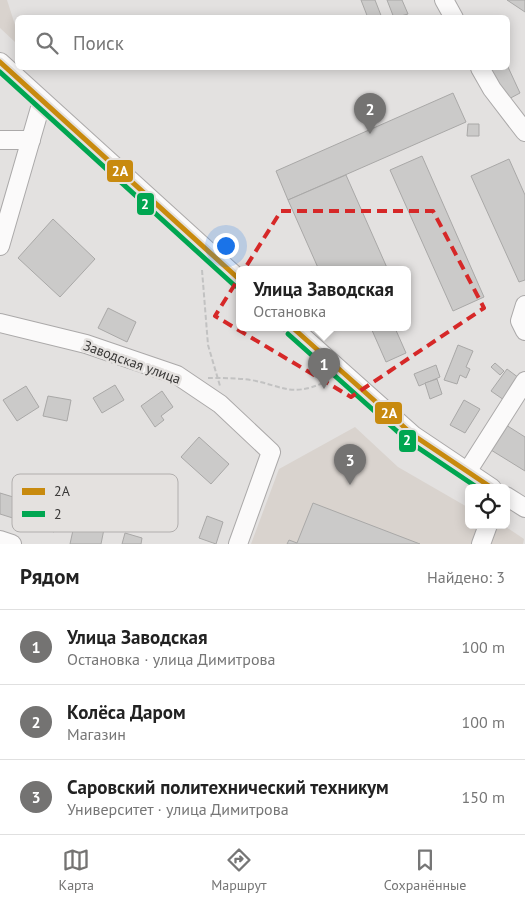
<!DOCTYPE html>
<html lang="ru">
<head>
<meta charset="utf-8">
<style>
	body { margin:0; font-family:"PT Sans",sans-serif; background:#f2f2f2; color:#222 }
	.controls { position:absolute; right:15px; bottom:15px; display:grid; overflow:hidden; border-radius:8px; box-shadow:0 2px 12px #0003 }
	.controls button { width:45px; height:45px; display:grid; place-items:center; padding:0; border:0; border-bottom:1px solid #e0e0e0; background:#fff; color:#222; font:25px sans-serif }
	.you { position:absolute; left:225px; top:245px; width:18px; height:18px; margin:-12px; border:4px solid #fff; border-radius:50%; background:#1a73e8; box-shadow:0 0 0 8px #1a73e833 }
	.badge { display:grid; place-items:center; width:32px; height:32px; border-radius:50%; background:#747372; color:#fff; font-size:16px; font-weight:700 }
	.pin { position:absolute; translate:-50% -41px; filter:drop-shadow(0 1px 2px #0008) }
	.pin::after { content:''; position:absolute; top:26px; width:18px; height:15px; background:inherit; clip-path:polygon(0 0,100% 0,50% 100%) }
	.popup { position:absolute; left:236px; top:266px; width:175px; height:65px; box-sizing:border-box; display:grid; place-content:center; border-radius:8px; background:#fff; filter:drop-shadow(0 1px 4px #0005); font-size:16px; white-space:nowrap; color:#767676 }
	.popup b { font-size:19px; color:#222 }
	.popup::after { content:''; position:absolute; left:50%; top:100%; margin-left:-10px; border:10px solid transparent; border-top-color:#fff }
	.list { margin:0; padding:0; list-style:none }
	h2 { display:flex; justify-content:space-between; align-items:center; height:65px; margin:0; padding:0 20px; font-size:21px }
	h2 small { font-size:16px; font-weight:400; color:#767676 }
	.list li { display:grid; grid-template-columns:32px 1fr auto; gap:15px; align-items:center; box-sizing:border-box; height:75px; padding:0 20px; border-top:1px solid #e0e0e0 }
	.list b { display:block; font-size:19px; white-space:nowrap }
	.list p { margin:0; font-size:16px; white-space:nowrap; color:#767676 }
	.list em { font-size:16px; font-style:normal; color:#767676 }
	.icon { flex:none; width:28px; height:28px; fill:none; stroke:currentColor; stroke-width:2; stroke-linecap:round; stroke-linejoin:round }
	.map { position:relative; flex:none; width:525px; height:544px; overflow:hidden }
	.search { position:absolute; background:#fff; box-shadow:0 2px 12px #0003; left:15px; right:15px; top:15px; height:55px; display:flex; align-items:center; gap:12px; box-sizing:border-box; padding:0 18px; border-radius:8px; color:#767676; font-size:19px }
	.sheet { height:290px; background:#fff }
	nav { display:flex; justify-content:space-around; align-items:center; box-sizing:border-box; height:70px; border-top:1px solid #e0e0e0; background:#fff; font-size:14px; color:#767676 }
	nav a { display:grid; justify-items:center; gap:2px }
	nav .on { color:#747372 }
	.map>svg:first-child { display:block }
	.built { fill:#d9d3ce }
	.building { fill:#cbcac9; stroke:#a9a8a7 }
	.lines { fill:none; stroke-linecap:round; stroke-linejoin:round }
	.minor-casing { stroke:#aba9a9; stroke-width:20 }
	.path { stroke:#c2c2c2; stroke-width:2; stroke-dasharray:5 2.5; stroke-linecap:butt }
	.minor { stroke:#fbfafa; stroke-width:18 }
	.bus-1-casing { stroke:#e4e1df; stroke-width:9 }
	.bus-2-casing { stroke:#e4e1df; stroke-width:9 }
	.bus-1 { stroke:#c88a0e; stroke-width:5 }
	.bus-2 { stroke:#00a651; stroke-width:5 }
	.marked { fill:none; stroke:#d62828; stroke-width:4; stroke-dasharray:10 6; stroke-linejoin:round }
	.labels { text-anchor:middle; stroke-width:5; stroke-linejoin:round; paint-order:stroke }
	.street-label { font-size:14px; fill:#393837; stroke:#e4e1df }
	.key { fill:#e4e1df; stroke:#b1aead; stroke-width:1 }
	.key-label { font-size:14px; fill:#393837 }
	.line-badge { stroke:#e4e1df; stroke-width:2 }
	.badge-label { font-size:14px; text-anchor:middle; font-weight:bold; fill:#fff }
</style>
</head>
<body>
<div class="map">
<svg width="525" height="544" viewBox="0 0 525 544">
	<rect width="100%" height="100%" fill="#e3e1e0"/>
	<g class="built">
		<polygon points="0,0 7,0 17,31 15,42 0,28"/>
		<polygon points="355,427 398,467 469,508 469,525 503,525 524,539 523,544 251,544 279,469"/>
	</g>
	<g class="building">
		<polygon points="361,0 375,0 382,18 368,18"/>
		<polygon points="387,0 402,0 408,14 394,18"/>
		<polygon points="507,0 525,0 525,12"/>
		<polygon points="508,67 520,93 505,101 490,69"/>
		<polygon points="453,93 466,122 288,200 276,171"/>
		<polygon points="468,124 479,124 479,136 467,136"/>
		<polygon points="422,156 484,297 453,311 390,170"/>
		<polygon points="509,159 525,195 525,280 519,282 471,176"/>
		<polygon points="346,175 388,270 319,270 288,200"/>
		<polygon points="53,219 95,259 60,297 18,258"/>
		<polygon points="108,308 136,322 127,342 98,328"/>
		<polygon points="371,328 395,328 406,353 386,362"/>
		<polygon points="458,345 473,351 466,367 470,369 466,378 460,375 457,384 444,380"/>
		<polygon points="495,363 504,371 500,375 491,367"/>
		<polygon points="436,365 440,377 419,386 414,374"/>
		<polygon points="507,369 519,378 504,400 491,391"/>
		<polygon points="437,379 442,394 430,399 425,383"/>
		<polygon points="115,385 124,400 102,413 93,398"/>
		<polygon points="26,386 39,407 17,421 3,400"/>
		<polygon points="162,391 173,407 161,416 164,420 155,427 141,406"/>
		<polygon points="48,396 71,400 67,421 43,416"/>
		<polygon points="464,400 480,409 465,433 450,425"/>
		<polygon points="506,425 525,437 525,471 491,450"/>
		<polygon points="199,437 229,464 211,484 181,457"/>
		<polygon points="0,493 23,500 16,519 0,514"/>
		<polygon points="313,503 420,544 287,544 289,540 297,543"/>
		<polygon points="43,505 61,511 54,532 36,526"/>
		<polygon points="207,516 223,522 216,544 199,538"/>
		<polygon points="75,521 104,529 101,544 70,544"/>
		<polygon points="125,533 142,538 141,544 122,544"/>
	</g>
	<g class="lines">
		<g class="minor-casing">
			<g id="minor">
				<polyline points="444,0 454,18"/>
				<polyline points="0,62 240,280"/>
				<polyline points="480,68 492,89 525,132"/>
				<polyline points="0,140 31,140"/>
				<polyline points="0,246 42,101"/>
				<polyline points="525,305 520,321 525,331"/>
				<polyline points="0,323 86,344 177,375 220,404 271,452 238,544"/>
				<polyline points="293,328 413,435 492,488"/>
				<polyline points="467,472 525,381"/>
				<polyline points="506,496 525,508"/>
				<polyline points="0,540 12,544"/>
				<polyline points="481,544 488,525"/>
			</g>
		</g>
		<g class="path">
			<polyline points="202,270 208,345 220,386"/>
			<path d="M208,378c13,0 30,0 43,2 32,6 39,17 72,3"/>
		</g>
		<use href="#minor" class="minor"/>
		<g class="bus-1-casing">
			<g id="bus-1">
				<polyline points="0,62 240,280"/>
				<polyline points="293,328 413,435 492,488"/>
			</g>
		</g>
		<g class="bus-2-casing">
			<g id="bus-2">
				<polyline points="0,72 235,286"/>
				<polyline points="288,334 408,441 478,488"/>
			</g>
		</g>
		<use href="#bus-1" class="bus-1"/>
		<use href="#bus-2" class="bus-2"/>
	</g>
	<path class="marked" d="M281,211h152l51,97 -133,89 -136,-81z"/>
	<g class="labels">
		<g class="street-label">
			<text transform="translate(132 362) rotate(20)" y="5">Заводская улица</text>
		</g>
	</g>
	<rect x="12" y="474" width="166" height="58" rx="8" class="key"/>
	<rect x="22" y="488" width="23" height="7" fill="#c88a0e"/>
	<rect x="22" y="511" width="23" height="6" fill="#00a651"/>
	<g class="key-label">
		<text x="54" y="496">2А</text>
		<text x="54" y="519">2</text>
	</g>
	<g class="line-badge">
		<rect x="106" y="159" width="28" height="24" rx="5" fill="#c88a0e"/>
		<rect x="136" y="192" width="19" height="24" rx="5" fill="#00a651"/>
		<rect x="374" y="401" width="29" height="24" rx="5" fill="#c88a0e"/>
		<rect x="398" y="429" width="19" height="24" rx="5" fill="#00a651"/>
	</g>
	<g class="badge-label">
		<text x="120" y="176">2А</text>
		<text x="145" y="209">2</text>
		<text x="389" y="418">2А</text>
		<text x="407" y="445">2</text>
	</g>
</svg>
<div class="controls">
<button><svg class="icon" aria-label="locate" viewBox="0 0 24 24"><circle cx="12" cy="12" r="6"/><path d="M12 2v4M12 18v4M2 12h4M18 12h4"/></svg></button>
</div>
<div class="you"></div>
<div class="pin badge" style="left:324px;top:389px">1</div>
<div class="popup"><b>Улица Заводская</b>Остановка</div>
<div class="pin badge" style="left:370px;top:134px">2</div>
<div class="pin badge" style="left:350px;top:485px">3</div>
<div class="search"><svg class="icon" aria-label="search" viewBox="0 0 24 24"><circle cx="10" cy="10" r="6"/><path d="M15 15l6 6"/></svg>Поиск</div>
</div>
<section class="sheet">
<h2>Рядом<small>Найдено: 3</small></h2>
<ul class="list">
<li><span class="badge">1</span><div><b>Улица Заводская</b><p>Остановка · улица Димитрова</p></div><em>100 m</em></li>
<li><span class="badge">2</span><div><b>Колёса Даром</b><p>Магазин</p></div><em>100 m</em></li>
<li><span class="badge">3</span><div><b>Саровский политехнический техникум</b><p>Университет · улица Димитрова</p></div><em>150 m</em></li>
</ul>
</section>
<nav>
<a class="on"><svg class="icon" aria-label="map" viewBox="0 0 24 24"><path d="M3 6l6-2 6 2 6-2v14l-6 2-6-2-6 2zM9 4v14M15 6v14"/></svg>Карта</a>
<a><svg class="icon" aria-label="directions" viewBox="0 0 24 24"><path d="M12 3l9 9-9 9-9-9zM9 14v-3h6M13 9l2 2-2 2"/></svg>Маршрут</a>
<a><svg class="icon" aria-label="saved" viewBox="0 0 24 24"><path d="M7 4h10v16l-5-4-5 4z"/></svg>Сохранённые</a>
</nav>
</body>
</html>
